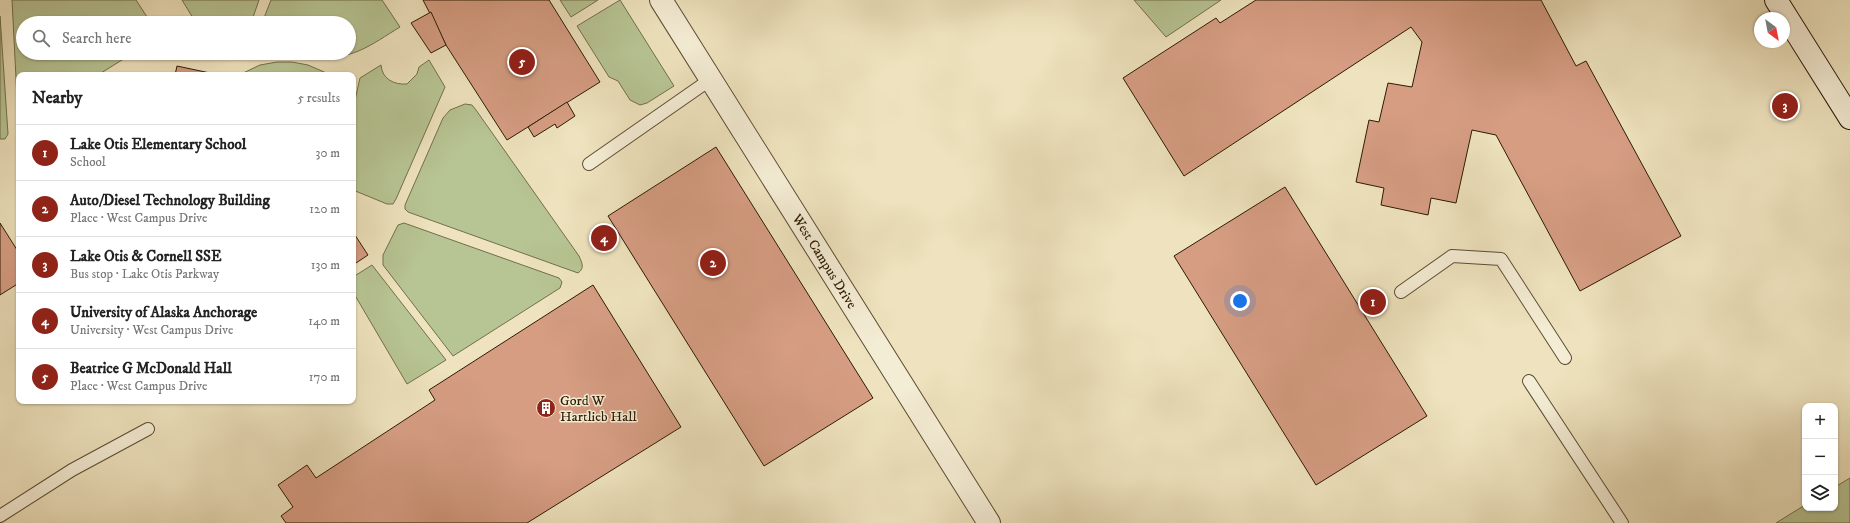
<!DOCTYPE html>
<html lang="en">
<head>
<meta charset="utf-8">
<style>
	body { margin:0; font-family:"IM FELL DW Pica",serif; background:#f2f2f2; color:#222 }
	.controls { position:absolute; right:12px; bottom:12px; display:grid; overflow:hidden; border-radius:8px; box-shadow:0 1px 3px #0004 }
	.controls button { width:36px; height:36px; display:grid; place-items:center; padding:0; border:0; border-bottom:1px solid #e0e0e0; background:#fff; color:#222; font:20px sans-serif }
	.compass { position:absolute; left:1754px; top:12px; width:36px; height:36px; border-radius:50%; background:#fff; box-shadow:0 1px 3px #0004; rotate:148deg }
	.you { position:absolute; left:1240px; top:301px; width:14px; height:14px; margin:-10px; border:3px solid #fff; border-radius:50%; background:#1a73e8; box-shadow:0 0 0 6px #1a73e833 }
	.badge { display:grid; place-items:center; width:26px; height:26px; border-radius:50%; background:#8f2418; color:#fff; font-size:13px; font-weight:700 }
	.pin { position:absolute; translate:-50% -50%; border:2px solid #fff; box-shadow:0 1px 4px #0006 }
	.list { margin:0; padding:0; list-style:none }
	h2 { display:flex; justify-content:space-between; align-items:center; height:52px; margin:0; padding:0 16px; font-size:17px }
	h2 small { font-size:13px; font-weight:400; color:#767676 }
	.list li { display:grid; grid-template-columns:26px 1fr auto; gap:12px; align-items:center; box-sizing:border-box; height:56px; padding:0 16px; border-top:1px solid #e0e0e0 }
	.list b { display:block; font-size:15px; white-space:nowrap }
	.list p { margin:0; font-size:13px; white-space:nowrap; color:#767676 }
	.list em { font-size:13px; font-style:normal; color:#767676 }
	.icon { flex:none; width:22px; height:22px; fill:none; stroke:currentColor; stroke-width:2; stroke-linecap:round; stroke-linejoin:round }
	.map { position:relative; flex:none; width:1850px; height:523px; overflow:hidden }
	.search { position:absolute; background:#fff; box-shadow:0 1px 3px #0004; left:16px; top:16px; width:340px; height:44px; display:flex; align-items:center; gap:10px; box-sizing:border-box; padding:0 14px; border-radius:22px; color:#767676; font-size:15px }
	.panel { position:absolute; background:#fff; box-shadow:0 1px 3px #0004; left:16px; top:72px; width:340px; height:332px; border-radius:8px }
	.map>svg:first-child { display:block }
	.green { fill:#b7c493; stroke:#726f4b }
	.building { fill:#d69d83; stroke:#2d1a03 }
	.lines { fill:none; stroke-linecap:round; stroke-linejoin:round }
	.lane-casing { stroke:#5d4c32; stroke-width:14 }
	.street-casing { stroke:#5d4c32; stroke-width:24 }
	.secondary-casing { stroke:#2d1a03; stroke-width:24 }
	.lane { stroke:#f4edd5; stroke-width:12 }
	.street { stroke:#f4edd5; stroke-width:22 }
	.secondary { stroke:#f4edd5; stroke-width:22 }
	.labels { text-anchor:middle; stroke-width:3; stroke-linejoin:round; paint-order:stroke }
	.street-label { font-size:14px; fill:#2d1a03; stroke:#f4edd5 }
	.poi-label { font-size:14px; fill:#2d1a03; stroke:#f4edd5; text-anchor:start }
</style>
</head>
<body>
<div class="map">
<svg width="1850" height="523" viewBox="0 0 1850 523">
	<rect width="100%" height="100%" fill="#eee3be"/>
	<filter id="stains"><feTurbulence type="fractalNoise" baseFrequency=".005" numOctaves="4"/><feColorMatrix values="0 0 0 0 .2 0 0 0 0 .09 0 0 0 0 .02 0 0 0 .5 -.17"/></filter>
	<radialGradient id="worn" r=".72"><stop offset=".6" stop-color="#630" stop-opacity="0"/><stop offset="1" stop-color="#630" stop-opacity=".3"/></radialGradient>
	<g class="green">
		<polygon points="12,0 136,0 151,23 23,23 23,53 133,53 98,75 19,75 19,137"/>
		<polygon points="182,0 259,0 251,23 196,23"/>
		<path d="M271,0h111l18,27c-28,17 -53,38 -87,26h36v-30h-87z"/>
		<polygon points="560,0 598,0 571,17"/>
		<polygon points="620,0 674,86 647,103 640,105 630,100 618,81 609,77 577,26"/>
		<polygon points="1134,0 1221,0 1166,37"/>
		<polygon points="0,16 8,134 5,139 0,139"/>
		<path d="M429,60l16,27 -49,112 -3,5h-6l-34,-14v-81l7,-31 21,-13c1,14 13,20 26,19l10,-10 2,-7z"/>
		<polygon points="277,62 292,62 308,65 331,75 239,75 260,65"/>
		<path d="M465,104l7,1 4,5 103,146c3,7 6,12 -1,17l-170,-61 -3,-3v-4l38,-87 7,-8z"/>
		<polygon points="404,223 559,278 562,282 560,288 453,356 383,265 383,255 398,225"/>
		<polygon points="372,265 446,360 407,384 353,292 353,277"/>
		<polygon points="1850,478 1850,523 1776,523 1805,505 1805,508 1835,508 1835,487"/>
	</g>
	<g class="building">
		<polygon points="423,0 549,0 600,82 507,140 446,45"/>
		<polygon points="1256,0 1541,0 1576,66 1586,61 1681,236 1580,291 1496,135 1472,130 1456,203 1431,198 1428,215 1381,205 1384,188 1356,182 1369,120 1379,122 1388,83 1412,87 1422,42 1411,27 1184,176 1123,78 1216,18 1220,23"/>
		<polygon points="431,12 446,45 431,53 411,23"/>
		<polygon points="177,66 210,73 211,75 175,75"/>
		<polygon points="567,102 575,116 557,128 555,124 534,137 528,127"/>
		<polygon points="716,147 873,398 764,466 608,216"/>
		<polygon points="1285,187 1427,416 1316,485 1174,256"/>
		<polygon points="0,223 19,253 19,283 0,295"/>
		<polygon points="353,232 368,255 353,265"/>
		<polygon points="593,285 681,427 527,523 286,523 281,516 293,507 278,485 307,465 316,478 435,400 429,390"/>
	</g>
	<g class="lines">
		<g class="lane-casing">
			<g id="lane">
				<polyline points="589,164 711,79"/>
				<polyline points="1401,292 1452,256 1501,259 1565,358"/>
				<polyline points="1529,381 1622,523"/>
				<polyline points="0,516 72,470 148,429"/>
			</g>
		</g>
		<g class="street-casing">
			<polyline id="street" points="661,0 989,523"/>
		</g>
		<g class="secondary-casing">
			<polyline id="secondary" points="1776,0 1850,118"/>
		</g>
		<use href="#lane" class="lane"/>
		<use href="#street" class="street"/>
		<use href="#secondary" class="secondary"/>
	</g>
	<defs>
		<g id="building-disc" transform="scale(1)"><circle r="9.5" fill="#8f2418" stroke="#f4edd5"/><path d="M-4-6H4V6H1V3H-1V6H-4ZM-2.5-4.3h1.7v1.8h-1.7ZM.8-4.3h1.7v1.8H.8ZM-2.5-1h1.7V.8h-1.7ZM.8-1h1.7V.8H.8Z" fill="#fff"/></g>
	</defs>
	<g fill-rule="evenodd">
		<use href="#building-disc" x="546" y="408"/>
	</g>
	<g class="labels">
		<g class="street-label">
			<text transform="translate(825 261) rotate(58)" y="5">West Campus Drive</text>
		</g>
		<g class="poi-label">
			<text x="560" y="405">Gord W<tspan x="560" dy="16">Hartlieb Hall</tspan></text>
		</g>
	</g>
	<rect width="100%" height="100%" filter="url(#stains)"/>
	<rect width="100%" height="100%" fill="url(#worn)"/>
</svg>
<div class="controls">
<button>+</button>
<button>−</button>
<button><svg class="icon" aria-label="layers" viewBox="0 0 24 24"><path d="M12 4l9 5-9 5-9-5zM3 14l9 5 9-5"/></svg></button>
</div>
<svg class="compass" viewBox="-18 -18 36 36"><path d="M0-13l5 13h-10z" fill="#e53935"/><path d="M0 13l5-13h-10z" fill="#767676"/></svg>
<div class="you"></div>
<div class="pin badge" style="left:1373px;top:302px">1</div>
<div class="pin badge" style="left:713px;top:263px">2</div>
<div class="pin badge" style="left:1785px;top:106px">3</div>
<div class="pin badge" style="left:604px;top:238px">4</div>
<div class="pin badge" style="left:522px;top:62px">5</div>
<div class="search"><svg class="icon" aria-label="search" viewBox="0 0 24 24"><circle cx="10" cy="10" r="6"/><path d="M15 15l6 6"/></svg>Search here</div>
<section class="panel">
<h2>Nearby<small>5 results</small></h2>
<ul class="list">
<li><span class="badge">1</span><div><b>Lake Otis Elementary School</b><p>School</p></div><em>30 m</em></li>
<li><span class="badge">2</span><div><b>Auto/Diesel Technology Building</b><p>Place · West Campus Drive</p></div><em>120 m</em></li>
<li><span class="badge">3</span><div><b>Lake Otis &amp; Cornell SSE</b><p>Bus stop · Lake Otis Parkway</p></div><em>130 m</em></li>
<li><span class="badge">4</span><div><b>University of Alaska Anchorage</b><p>University · West Campus Drive</p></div><em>140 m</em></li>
<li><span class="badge">5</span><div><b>Beatrice G McDonald Hall</b><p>Place · West Campus Drive</p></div><em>170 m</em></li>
</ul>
</section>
</div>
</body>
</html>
